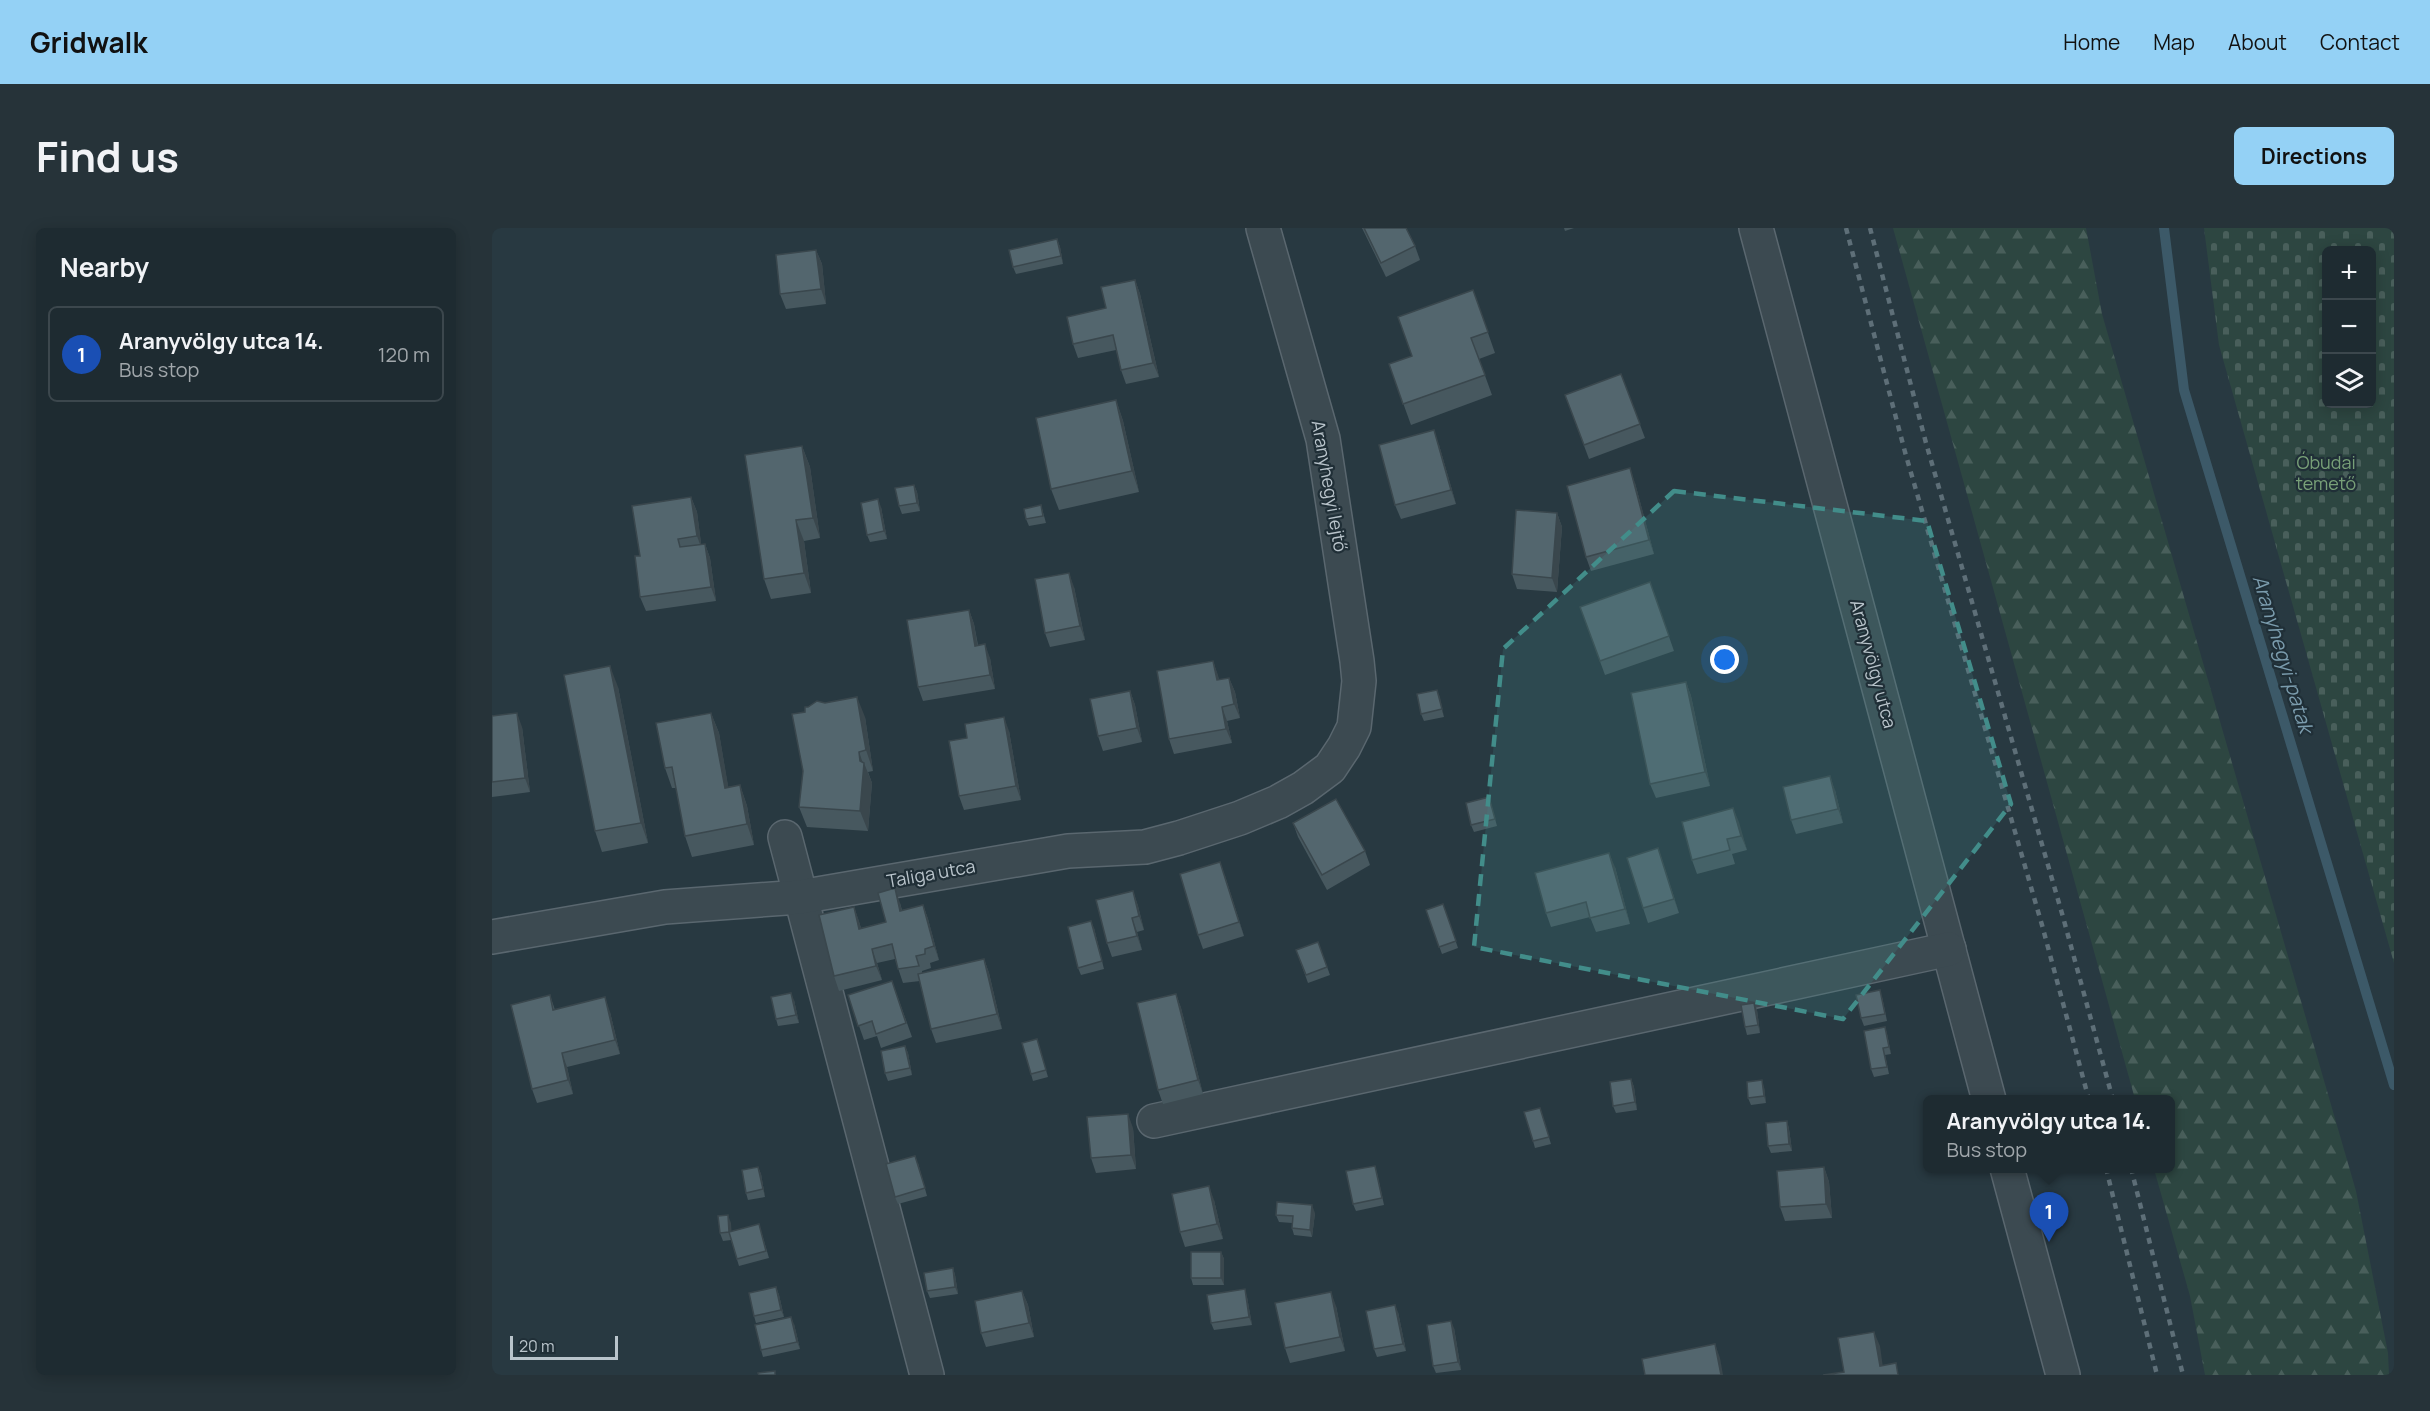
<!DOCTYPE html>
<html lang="en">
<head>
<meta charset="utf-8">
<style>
	body { margin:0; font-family:Manrope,sans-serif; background:#263339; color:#f1f3f6 }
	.controls { position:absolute; right:18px; top:18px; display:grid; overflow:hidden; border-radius:9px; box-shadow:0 3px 15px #0003 }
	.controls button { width:54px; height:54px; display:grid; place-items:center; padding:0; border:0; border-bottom:2px solid #3c474d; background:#1e2b31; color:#f1f3f6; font:30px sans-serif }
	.scale { position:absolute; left:18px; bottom:15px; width:108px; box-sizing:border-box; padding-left:6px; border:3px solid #b9c4cb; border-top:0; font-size:16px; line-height:21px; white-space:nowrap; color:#b9c4cb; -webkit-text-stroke:4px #202f37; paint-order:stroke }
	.you { position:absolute; left:1233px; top:432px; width:21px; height:21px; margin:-15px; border:4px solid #fff; border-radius:50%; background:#1a73e8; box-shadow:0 0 0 9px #1a73e833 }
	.badge { display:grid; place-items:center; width:39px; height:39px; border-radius:50%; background:#94d1f5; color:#fff; font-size:20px; font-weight:700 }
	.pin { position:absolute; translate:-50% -50px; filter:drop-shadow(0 2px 3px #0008) }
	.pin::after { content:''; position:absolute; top:32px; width:21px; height:18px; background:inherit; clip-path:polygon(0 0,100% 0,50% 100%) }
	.popup { position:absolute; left:1431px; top:867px; width:252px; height:78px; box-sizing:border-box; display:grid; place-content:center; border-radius:9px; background:#1e2b31; filter:drop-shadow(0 2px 4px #0005); font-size:20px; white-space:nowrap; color:#a1a7ab }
	.popup b { font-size:22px; color:#f1f3f6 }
	.popup::after { content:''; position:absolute; left:50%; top:100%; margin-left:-12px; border:12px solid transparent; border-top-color:#1e2b31 }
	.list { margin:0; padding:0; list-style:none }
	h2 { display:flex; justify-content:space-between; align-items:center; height:78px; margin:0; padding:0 24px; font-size:26px }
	h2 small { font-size:20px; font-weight:400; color:#a1a7ab }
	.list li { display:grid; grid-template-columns:39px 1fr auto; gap:18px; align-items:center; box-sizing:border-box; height:96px; margin:0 12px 12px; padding:0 12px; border:2px solid #3c474d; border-radius:9px }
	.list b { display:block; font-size:22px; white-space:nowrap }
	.list p { margin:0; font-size:20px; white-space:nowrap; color:#a1a7ab }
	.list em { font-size:20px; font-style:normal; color:#a1a7ab }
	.icon { flex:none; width:33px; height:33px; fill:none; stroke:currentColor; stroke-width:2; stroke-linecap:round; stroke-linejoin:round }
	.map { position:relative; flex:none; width:1902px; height:1147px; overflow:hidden; border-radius:9px }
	header { display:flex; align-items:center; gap:36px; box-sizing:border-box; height:84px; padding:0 30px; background:#94d1f5; color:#111 }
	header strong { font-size:28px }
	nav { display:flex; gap:33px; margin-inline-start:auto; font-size:21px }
	.intro { display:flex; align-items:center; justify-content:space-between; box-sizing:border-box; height:144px; padding:0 36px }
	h1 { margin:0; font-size:42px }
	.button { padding:15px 27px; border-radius:9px; background:#94d1f5; color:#111; font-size:21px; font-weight:700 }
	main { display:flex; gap:36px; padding:0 36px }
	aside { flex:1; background:#1e2b31; border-radius:9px; box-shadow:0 3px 15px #0003 }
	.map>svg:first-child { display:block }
	.forest { fill:url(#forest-firs) }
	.cemetery { fill:url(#cemetery-stones); fill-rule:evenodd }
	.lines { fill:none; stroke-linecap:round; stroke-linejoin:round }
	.stream { stroke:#3c5968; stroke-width:10 }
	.minor-casing { stroke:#5a676f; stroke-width:36 }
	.minor { stroke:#3c4a51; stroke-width:33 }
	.rail { stroke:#5e6f78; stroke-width:4.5; stroke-dasharray:6 6; stroke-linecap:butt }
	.wall { fill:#47585f }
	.shaded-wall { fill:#3a474d }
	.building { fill:#53666e; stroke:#3a474d; stroke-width:1.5 }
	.marked { fill:#428d8a; fill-opacity:0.2; stroke:#428d8a; stroke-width:4.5; stroke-dasharray:12 8; stroke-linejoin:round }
	.labels { text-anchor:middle; stroke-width:4.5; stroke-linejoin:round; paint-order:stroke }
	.park-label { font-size:18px; fill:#78a078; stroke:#202f37 }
	.street-label { font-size:18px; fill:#b9c4cb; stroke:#202f37 }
	.water-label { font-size:20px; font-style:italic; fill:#7b9cad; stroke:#202f37 }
</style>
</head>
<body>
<header>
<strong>Gridwalk</strong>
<nav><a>Home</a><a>Map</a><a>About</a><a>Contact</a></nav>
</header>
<div class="intro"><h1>Find us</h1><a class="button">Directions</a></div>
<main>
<aside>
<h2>Nearby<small></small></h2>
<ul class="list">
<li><span class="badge" style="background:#1a4fb4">1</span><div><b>Aranyvölgy utca 14.</b><p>Bus stop</p></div><em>120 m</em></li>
</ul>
</aside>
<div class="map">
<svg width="1902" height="1147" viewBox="0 0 1902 1147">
	<defs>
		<pattern id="forest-firs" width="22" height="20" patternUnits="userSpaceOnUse" patternTransform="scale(1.5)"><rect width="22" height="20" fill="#2d4641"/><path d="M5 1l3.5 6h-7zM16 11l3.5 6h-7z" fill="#495f5b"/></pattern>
		<pattern id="cemetery-stones" width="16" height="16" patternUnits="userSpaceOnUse" patternTransform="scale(1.5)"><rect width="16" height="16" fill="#2d4641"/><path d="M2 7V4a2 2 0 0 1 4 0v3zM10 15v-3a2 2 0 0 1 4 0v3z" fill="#495f5b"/></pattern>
	</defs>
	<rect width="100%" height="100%" fill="#283941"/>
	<polygon class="forest" points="1401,0 1594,0 1610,86 1864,963 1896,1125 1897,1147 1713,1147 1698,1068 1662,941 1678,940 1678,872 1643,871"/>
	<path class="cemetery" d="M1712,0h190v735l-175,-618zM1834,22h46v154h-46z"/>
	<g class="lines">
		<polyline class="stream" points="1672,0 1692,162 1902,857"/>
		<g class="minor-casing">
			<g id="minor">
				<polyline points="1264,0 1497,872"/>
				<polyline points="293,609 435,1147"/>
				<polyline points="0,709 173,679 308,669 576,623 653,619 687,610 748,590 786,574 811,560 838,540 852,519 862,499 867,453 865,433 831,211 771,0"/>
				<polyline points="662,893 1457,721"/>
				<polyline points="1515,940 1571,1147"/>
			</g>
		</g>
		<use href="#minor" class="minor"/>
		<g class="rail">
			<polyline points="1354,0 1413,224 1550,697 1597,872"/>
			<polyline points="1378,0 1434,215 1571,689 1621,872"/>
			<polyline points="1614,940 1665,1147"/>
			<polyline points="1639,940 1691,1147"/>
		</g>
	</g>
	<g class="wall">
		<polygon points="870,0 914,0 923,18 928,32 894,49"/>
		<polygon points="1072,0 1082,0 1073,3"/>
		<polygon points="565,11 568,19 571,36 524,46 521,39"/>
		<polygon points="324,22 330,36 334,76 294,81 288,66"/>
		<polygon points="643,52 648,66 667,149 634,156 629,142 624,122 586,130 581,116 614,80"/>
		<polygon points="981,62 1003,125 987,131 1000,167 919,197 897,136 920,128"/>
		<polygon points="1129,146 1153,210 1097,231 1073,167"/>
		<polygon points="624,172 631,193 647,264 567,282 559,261"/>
		<polygon points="947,217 964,276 909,291 903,277"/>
		<polygon points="310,218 318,239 328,310 312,313 319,365 279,371 272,351"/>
		<polygon points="1143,255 1162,326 1099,343 1094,329"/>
		<polygon points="422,257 425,264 428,283 410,286 407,278"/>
		<polygon points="199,269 205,284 209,316 213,316 218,330 224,373 154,383 148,369 148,328"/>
		<polygon points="549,277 554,295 537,298 534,291"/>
		<polygon points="389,279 395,311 378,314 375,307"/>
		<polygon points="1065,285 1070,299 1065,364 1025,361 1020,346"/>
		<polygon points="1158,354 1182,423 1113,447 1088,379"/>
		<polygon points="582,359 593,412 558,419 553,405"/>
		<polygon points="477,382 482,396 486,417 498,430 503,461 431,473 426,459"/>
		<polygon points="721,433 727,452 737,450 743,464 748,490 735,493 740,515 682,526 677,511"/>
		<polygon points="1194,454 1199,468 1218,558 1164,570 1158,556"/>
		<polygon points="126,459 156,615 110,624 103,603"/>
		<polygon points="945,462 952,489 932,493 929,486"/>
		<polygon points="638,463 643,477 650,514 611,523 606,508"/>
		<polygon points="219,485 227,505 236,559 248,557 255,578 262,617 200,629 193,608 184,560 180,560 173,540"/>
		<polygon points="0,488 30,499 38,564 0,569"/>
		<polygon points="373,489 381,543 376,544 380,555 376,603 315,599 307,579"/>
		<polygon points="517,503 529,572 472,582 467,568 475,510"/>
		<polygon points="1343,562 1351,595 1304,606 1299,592"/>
		<polygon points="999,576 1005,598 982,604 979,597"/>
		<polygon points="1241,580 1255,622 1240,626 1243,636 1205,646 1200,632"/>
		<polygon points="801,595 873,623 878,637 835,662 806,609"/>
		<polygon points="1166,620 1187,685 1156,695 1151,680"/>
		<polygon points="1123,639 1138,696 1104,704 1098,689 1059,699 1054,685"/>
		<polygon points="733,648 752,708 711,721 706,707"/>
		<polygon points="641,663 646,678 652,702 645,704 650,722 620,729 615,715"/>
		<polygon points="408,675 410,682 431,677 436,691 447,732 438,735 439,740 430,743 430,745 492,731 497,745 510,801 444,815 439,801 428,753 411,755 403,731 385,735 390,752 347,763 342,748 362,679 369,700 394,694"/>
		<polygon points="951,676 966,720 950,726 934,682"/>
		<polygon points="602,700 612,741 589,747 586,740"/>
		<polygon points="826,714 838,747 816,755 804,722"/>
		<polygon points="400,753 420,809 389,820 385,808 372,812 356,767"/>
		<polygon points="684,766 689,780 711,866 671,876 666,862"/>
		<polygon points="58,767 63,782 118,784 128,826 75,839 81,866 45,875 40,861"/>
		<polygon points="1390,769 1395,793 1372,798 1369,790"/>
		<polygon points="302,772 307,795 286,798 284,791"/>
		<polygon points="1262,775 1265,782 1268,805 1255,807 1253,799"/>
		<polygon points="1393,799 1395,806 1399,826 1393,827 1397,846 1382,849 1379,841"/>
		<polygon points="545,811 556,849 541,853 539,846"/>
		<polygon points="413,818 416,825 420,847 396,853 393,845"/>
		<polygon points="1139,851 1142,859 1145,882 1124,885 1121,878"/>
		<polygon points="1272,859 1274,875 1259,877 1256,870"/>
		<polygon points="1048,880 1059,916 1043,920 1041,913"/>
		<polygon points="1295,893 1297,901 1300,923 1279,925 1276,918"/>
		<polygon points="641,900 644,941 604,945 599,930"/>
		<polygon points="426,935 435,968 406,976 403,969"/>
		<polygon points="883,938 885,945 892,977 864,983 861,976"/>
		<polygon points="266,939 269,946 273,969 256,972 254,965"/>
		<polygon points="1332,939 1337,954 1340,990 1293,993 1288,979"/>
		<polygon points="722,972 731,1011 693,1019 688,1004"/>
		<polygon points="823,985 820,1009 802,1007 800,1000 800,995 787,994 784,987"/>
		<polygon points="239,995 239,1004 267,996 277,1030 247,1038 239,1012 231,1013 228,1005"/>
		<polygon points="729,1024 732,1031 732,1057 701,1057 699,1050"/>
		<polygon points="461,1040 463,1047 466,1066 438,1070 435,1063"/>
		<polygon points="284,1059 287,1067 292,1089 264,1095 262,1088"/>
		<polygon points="530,1063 536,1077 542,1109 494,1119 489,1105"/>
		<polygon points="755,1069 760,1097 722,1102 719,1095"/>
		<polygon points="844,1078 853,1123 798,1135 793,1120"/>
		<polygon points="906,1084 914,1123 885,1129 882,1121"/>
		<polygon points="302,1096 308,1121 271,1129 269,1122"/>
		<polygon points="962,1100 969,1142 944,1145 941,1138"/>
	</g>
	<g class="shaded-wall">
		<polygon points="565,11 568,19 571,36 569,28"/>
		<polygon points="324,22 330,36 334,76 329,61"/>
		<polygon points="643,52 648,66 667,149 661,135"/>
		<polygon points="624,172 631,193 647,264 640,243"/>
		<polygon points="942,202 947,217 964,276 959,262"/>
		<polygon points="310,218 318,239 328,310 321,290"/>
		<polygon points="1138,240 1143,255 1162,326 1157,312"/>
		<polygon points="422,257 425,264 428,283 425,275"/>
		<polygon points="199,269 205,284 210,322 205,308"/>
		<polygon points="386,271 389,279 395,311 392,303"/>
		<polygon points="1065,285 1070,299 1065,364 1060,350"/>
		<polygon points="304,292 312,313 319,365 312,345"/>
		<polygon points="213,316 218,330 224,373 219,359"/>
		<polygon points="577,345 582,359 593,412 588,398"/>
		<polygon points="477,382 482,396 488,432 483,418"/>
		<polygon points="493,416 498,430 503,461 498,447"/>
		<polygon points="721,433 726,447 730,466 725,452"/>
		<polygon points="118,438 126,459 156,615 149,595"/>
		<polygon points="737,450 743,464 748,490 742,476"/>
		<polygon points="1194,454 1199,468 1218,558 1213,544"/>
		<polygon points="945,462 948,469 952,489 950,481"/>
		<polygon points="638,463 643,477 650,514 645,500"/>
		<polygon points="365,469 373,489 381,543 374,522"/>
		<polygon points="730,479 735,493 740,515 734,501"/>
		<polygon points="25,485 30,499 38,564 33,550"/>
		<polygon points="219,485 227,505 240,580 233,560"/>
		<polygon points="512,489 517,503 529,572 524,558"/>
		<polygon points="367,524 372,538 372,535 380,555 376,603 368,583 368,533"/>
		<polygon points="1338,548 1343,562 1351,595 1346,581"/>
		<polygon points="248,557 255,578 262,617 255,596"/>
		<polygon points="1241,580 1247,594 1255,622 1249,608"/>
		<polygon points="1166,620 1171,634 1187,685 1182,671"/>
		<polygon points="1117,625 1123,639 1138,696 1133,681"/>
		<polygon points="728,634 733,648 752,708 747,694"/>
		<polygon points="403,660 408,675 413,697 408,683"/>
		<polygon points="641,663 646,678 652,702 647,688"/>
		<polygon points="431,677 436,691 447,732 442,718"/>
		<polygon points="362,679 367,693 373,715 367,701"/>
		<polygon points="640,690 645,704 650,722 645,708"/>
		<polygon points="599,693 602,700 612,741 610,733"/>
		<polygon points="380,721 385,735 390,752 384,738"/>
		<polygon points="492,731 497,745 510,801 505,786"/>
		<polygon points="299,765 302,772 307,795 304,787"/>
		<polygon points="684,766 689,780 711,866 706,852"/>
		<polygon points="113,769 118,784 128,826 123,812"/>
		<polygon points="1262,775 1265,782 1268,805 1266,797"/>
		<polygon points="1393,799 1395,806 1399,826 1397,819"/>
		<polygon points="413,818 416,825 420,847 418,840"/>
		<polygon points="70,825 75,839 81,866 76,852"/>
		<polygon points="1139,851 1142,859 1145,882 1143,874"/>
		<polygon points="1270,852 1272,859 1274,875 1272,868"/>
		<polygon points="636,886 641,900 644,941 639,927"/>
		<polygon points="1295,893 1297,901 1300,923 1297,916"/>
		<polygon points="266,939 269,946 273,969 271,961"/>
		<polygon points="1332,939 1337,954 1340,990 1334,976"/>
		<polygon points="717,958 722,972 731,1011 725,996"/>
		<polygon points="820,977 823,985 820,1009 818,1002"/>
		<polygon points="236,987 239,995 240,1012 237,1004"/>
		<polygon points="729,1024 732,1031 732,1057 729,1050"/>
		<polygon points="461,1040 463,1047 466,1066 463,1059"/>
		<polygon points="284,1059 287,1067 292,1089 289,1082"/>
		<polygon points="753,1061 755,1069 760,1097 757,1089"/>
		<polygon points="530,1063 536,1077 542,1109 537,1095"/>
		<polygon points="839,1064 844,1078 853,1123 848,1109"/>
		<polygon points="903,1077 906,1084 914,1123 911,1116"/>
		<polygon points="299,1089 302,1096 308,1121 305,1114"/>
		<polygon points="959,1093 962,1100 969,1142 966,1134"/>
		<polygon points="1382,1104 1388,1118 1392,1147 1388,1138"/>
		<polygon points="1223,1116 1228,1130 1231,1147 1229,1147"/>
	</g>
	<g class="building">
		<polygon points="872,0 914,0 923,18 889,35"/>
		<polygon points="565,11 569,28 521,39 517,22"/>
		<polygon points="324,22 329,61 288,66 284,27"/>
		<polygon points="643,52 661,135 629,142 621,107 581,116 575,89 614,80 609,59"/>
		<polygon points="981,62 996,104 979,110 993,147 911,176 897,136 920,128 906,89"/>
		<polygon points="1129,146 1148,196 1092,217 1073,167"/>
		<polygon points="624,172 640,243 559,261 544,190"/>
		<polygon points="942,202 959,262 903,277 887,217"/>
		<polygon points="310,218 321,290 304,292 312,345 272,351 253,227"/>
		<polygon points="1138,240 1157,312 1094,329 1075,258"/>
		<polygon points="422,257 425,275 407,278 403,260"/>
		<polygon points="199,269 205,308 186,311 188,319 213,316 219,359 148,369 143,328 148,328 140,278"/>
		<polygon points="386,271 392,303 375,307 369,275"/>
		<polygon points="549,277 551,288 534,291 532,281"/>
		<polygon points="1024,282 1065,285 1060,350 1020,346"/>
		<polygon points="577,345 588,398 553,405 543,351"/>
		<polygon points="1158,354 1177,408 1108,433 1088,379"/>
		<polygon points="477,382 483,418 493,416 498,447 426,459 415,392"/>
		<polygon points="721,433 725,452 737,450 742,476 730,479 734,501 677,511 665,443"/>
		<polygon points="118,438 149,595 103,603 72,447"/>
		<polygon points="1194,454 1213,544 1158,556 1139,465"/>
		<polygon points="945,462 950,481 929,486 925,466"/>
		<polygon points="638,463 645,500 606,508 598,471"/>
		<polygon points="365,469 374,522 367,524 368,533 372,535 368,583 307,579 311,543 300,486 313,484 313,479 316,479 325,473 333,475"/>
		<polygon points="25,485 33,550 0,554 0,488"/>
		<polygon points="219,485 233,560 248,557 255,596 193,608 180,539 173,540 164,495"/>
		<polygon points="512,489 524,558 467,568 457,513 475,510 473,496"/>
		<polygon points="1338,548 1346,581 1299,592 1291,559"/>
		<polygon points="997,569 1003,591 979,597 974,575"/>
		<polygon points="844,571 873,623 830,647 801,595"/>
		<polygon points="1241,580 1249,608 1235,611 1238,622 1200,632 1190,594"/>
		<polygon points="1166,620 1182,671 1151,680 1135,630"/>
		<polygon points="1117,625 1133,681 1098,690 1094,674 1054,685 1043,645"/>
		<polygon points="728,634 747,694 706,707 688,646"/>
		<polygon points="403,660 408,683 431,677 442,718 433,721 433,726 424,728 427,738 406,741 400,716 380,721 384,738 342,748 327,687 362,679 367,701 394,694 386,665"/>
		<polygon points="641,663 647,688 640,690 645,708 615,715 604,672"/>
		<polygon points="951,676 964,713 947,719 934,682"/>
		<polygon points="599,693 610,733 586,740 576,699"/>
		<polygon points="826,714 835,739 814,747 804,722"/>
		<polygon points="492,731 505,786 439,801 426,746"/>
		<polygon points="400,753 414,795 384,806 380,793 366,798 356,767"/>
		<polygon points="1388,762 1393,786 1369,790 1364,767"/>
		<polygon points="299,765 304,787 284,791 279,769"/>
		<polygon points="684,766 706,852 666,862 645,775"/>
		<polygon points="58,767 61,782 113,769 123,812 70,825 76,852 40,861 19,777"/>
		<polygon points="1262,775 1266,797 1253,799 1249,777"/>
		<polygon points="1393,799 1397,819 1391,820 1395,839 1379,841 1372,803"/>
		<polygon points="545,811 554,842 539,846 530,815"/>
		<polygon points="413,818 418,840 393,845 389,823"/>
		<polygon points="1139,851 1143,874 1121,878 1118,854"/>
		<polygon points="1270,852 1272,868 1256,870 1255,854"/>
		<polygon points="1048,880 1057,909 1041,913 1032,884"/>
		<polygon points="636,886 639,927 599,930 595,889"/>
		<polygon points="1295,893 1297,916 1276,918 1274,895"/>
		<polygon points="423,928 433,960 403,969 394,936"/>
		<polygon points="883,938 890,970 861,976 854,943"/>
		<polygon points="266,939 271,961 254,965 250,942"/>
		<polygon points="1332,939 1334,976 1288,979 1285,943"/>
		<polygon points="717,958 725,996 688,1004 680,966"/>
		<polygon points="785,974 820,977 818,1002 800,1000 801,988 784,987"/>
		<polygon points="236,987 237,1004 228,1005 226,988"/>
		<polygon points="267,996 274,1023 245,1031 237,1004"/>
		<rect x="699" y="1024" width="30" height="26"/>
		<polygon points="461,1040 463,1059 435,1063 432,1045"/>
		<polygon points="284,1059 289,1082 262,1088 257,1065"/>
		<polygon points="753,1061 757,1089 719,1095 715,1067"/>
		<polygon points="530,1063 537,1095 489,1105 483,1073"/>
		<polygon points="839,1064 848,1109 793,1120 783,1075"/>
		<polygon points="903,1077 911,1116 882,1121 874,1083"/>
		<polygon points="299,1089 305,1114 269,1122 263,1097"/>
		<polygon points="959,1093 966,1134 941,1138 935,1097"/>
		<polygon points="1382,1104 1388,1138 1404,1135 1406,1147 1331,1147 1352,1144 1346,1110"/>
		<polygon points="1223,1116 1229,1147 1153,1147 1150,1131"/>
		<polygon points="283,1143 283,1147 267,1147 266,1145"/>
	</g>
	<path class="marked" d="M1182,263l253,30 84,283 -168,215 -369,-72 29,-298z"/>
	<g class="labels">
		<g class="park-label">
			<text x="1834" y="241">Óbudai<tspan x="1834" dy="21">temető</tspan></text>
		</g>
		<g class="street-label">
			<text transform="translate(837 258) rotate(80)" y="6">Aranyhegyi lejtő</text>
			<text transform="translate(1381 436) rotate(75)" y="6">Aranyvölgy utca</text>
			<text transform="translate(439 646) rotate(-10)" y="6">Taliga utca</text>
		</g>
		<g class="water-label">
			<text transform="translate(1791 426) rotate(73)" y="7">Aranyhegyi-patak</text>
		</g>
	</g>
</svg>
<div class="controls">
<button>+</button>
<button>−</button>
<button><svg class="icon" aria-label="layers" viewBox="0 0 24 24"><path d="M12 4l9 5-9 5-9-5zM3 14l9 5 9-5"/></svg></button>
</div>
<div class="scale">20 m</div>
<div class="you"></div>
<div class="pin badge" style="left:1557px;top:1014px;background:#1a4fb4">1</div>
<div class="popup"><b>Aranyvölgy utca 14.</b>Bus stop</div>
</div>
</main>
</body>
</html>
